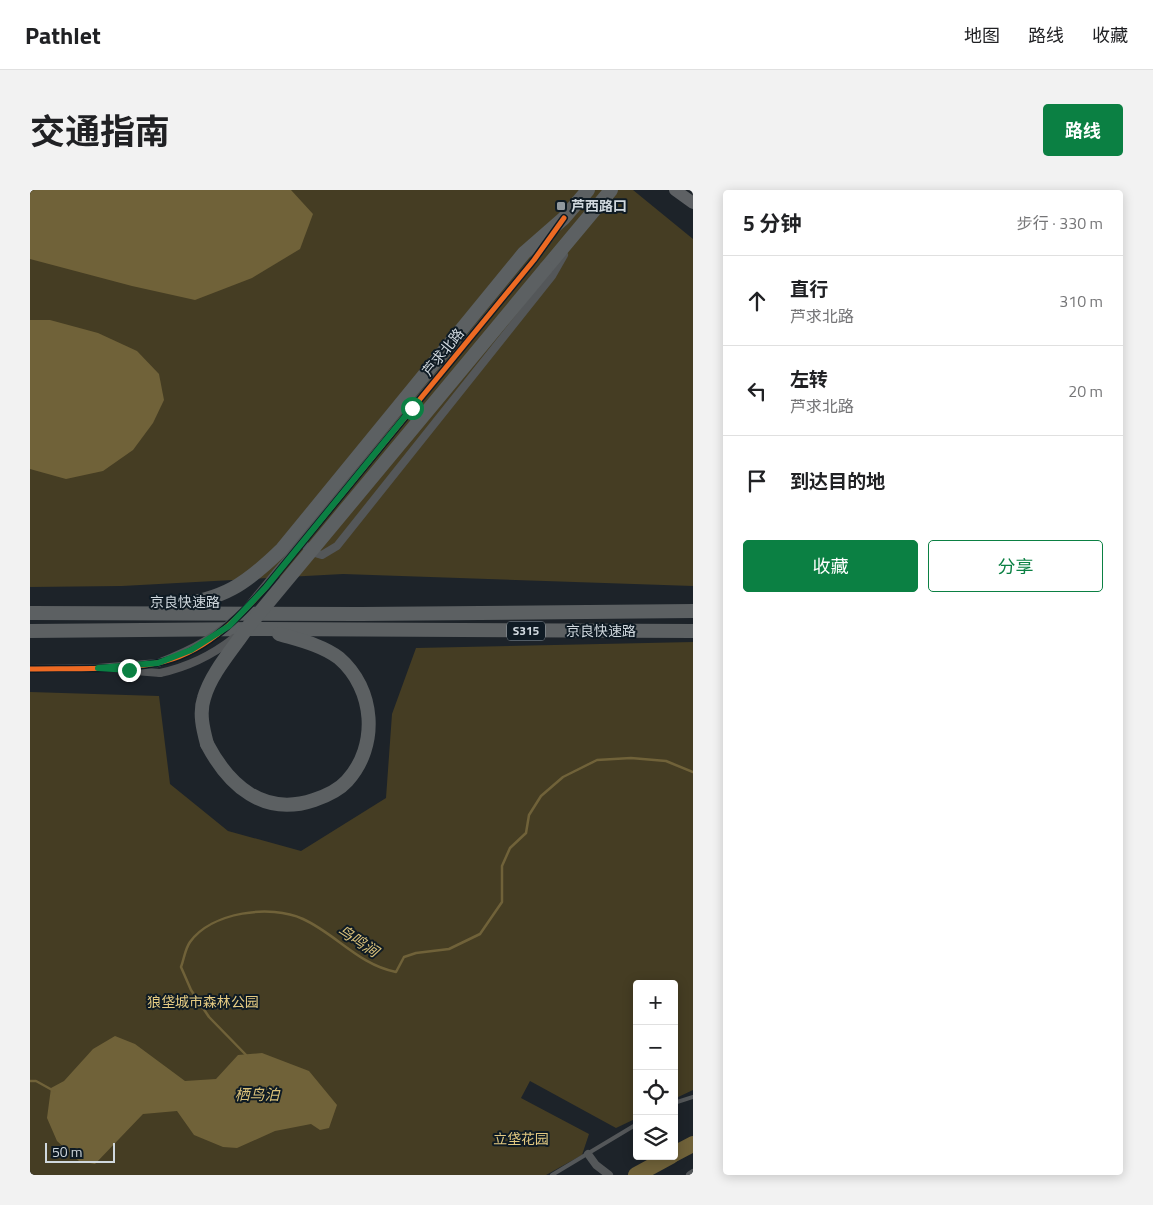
<!DOCTYPE html>
<html lang="zh">
<head>
<meta charset="utf-8">
<style>
	body { margin:0; font-family:"Titillium Web","Noto Sans SC",sans-serif; background:#f2f2f2; color:#202124 }
	.controls { position:absolute; right:15px; bottom:15px; display:grid; overflow:hidden; border-radius:5px; box-shadow:0 2px 12px #0003 }
	.controls button { width:45px; height:45px; display:grid; place-items:center; padding:0; border:0; border-bottom:1px solid #e0e0e0; background:#fff; color:#202124; font:25px sans-serif }
	.scale { position:absolute; left:15px; bottom:12px; width:70px; box-sizing:border-box; padding-left:5px; border:2px solid #d0d8de; border-top:0; font-size:14px; line-height:18px; white-space:nowrap; color:#d0d8de; -webkit-text-stroke:4px #0f1b24; paint-order:stroke }
	.stop { position:absolute; width:15px; height:15px; margin:-11px; border:4px solid #0b8043; border-radius:50%; background:#fff }
	.stop.end { background:#0b8043; border-color:#fff; box-shadow:0 1px 5px #0008 }
	.list { margin:0; padding:0; list-style:none }
	h2 { display:flex; justify-content:space-between; align-items:center; height:65px; margin:0; padding:0 20px; font-size:21px }
	h2 small { font-size:16px; font-weight:400; color:#757577 }
	.list li { display:grid; grid-template-columns:32px 1fr auto; gap:15px; align-items:center; box-sizing:border-box; height:90px; padding:0 20px; border-top:1px solid #e0e0e0 }
	.list b { display:block; font-size:19px; white-space:nowrap }
	.list p { margin:0; font-size:16px; white-space:nowrap; color:#757577 }
	.list em { font-size:16px; font-style:normal; color:#757577 }
	.actions { display:flex; gap:10px; padding:15px 20px }
	.actions a { flex:1; padding:11px 0; border:1px solid #0b8043; border-radius:5px; text-align:center; font-size:18px; color:#0b8043 }
	.actions .main { background:#0b8043; color:#fff }
	.icon { flex:none; width:28px; height:28px; fill:none; stroke:currentColor; stroke-width:2; stroke-linecap:round; stroke-linejoin:round }
	.map { position:relative; flex:none; width:663px; height:985px; overflow:hidden; border-radius:5px }
	header { display:flex; align-items:center; gap:30px; box-sizing:border-box; height:70px; padding:0 25px; background:#fff; border-bottom:1px solid #e0e0e0 }
	header strong { font-size:24px }
	nav { display:flex; gap:28px; margin-inline-start:auto; font-size:18px }
	.intro { display:flex; align-items:center; justify-content:space-between; box-sizing:border-box; height:120px; padding:0 30px }
	h1 { margin:0; font-size:35px }
	.button { padding:12px 22px; border-radius:5px; background:#0b8043; color:#fff; font-size:18px; font-weight:700 }
	main { display:flex; gap:30px; padding:0 30px }
	aside { flex:1; background:#fff; border-radius:5px; box-shadow:0 2px 12px #0003 }
	.map>svg:first-child { display:block }
	.green { fill:#453d23 }
	.water { fill:#706239 }
	.lines { fill:none; stroke-linecap:round; stroke-linejoin:round }
	.stream { stroke:#706239; stroke-width:2.5 }
	.river { stroke:#706239; stroke-width:16 }
	.service { stroke:#545759; stroke-width:4 }
	.minor { stroke:#545759; stroke-width:8 }
	.primary { stroke:#5e6164; stroke-width:12 }
	.trunk { stroke:#5c6062; stroke-width:14 }
	.minor-bridge { stroke:#545759; stroke-width:8 }
	.trunk-bridge { stroke:#5c6062; stroke-width:14 }
	.cycleway-casing { stroke:#0f1b24; stroke-width:8 }
	.cycleway { stroke:#ed6a23; stroke-width:5 }
	.route { stroke:#0b8043; stroke-width:6 }
	.poi-dot { fill:#91999f; stroke:#0f1b24; stroke-width:2 }
	.labels { text-anchor:middle; stroke-width:4; stroke-linejoin:round; paint-order:stroke }
	.shield { fill:#0f1b24; stroke:#969fa6; stroke-width:1 }
	.shield-label { font-size:12px; font-weight:bold; fill:#d0d8de }
	.poi-label { font-size:14px; font-weight:bold; fill:#d0d8de; stroke:#0f1b24; text-anchor:start }
	.street-label { font-size:14px; fill:#d0d8de; stroke:#0f1b24 }
	.park-label { font-size:14px; fill:#e4ca82; stroke:#0f1b24 }
	.water-label { font-size:15px; font-style:italic; fill:#dbc27a; stroke:#0f1b24 }
</style>
</head>
<body>
<header>
<strong>Pathlet</strong>
<nav><a>地图</a><a>路线</a><a>收藏</a></nav>
</header>
<div class="intro"><h1>交通指南</h1><a class="button">路线</a></div>
<main>
<div class="map">
<svg width="663" height="985" viewBox="0 0 663 985">
	<rect width="100%" height="100%" fill="#1d2329"/>
	<g class="green">
		<polygon points="0,0 603,0 663,49 663,396 313,384 92,396 0,397"/>
		<polygon points="663,452 663,900 644,909 644,794 607,794 607,928 586,938 500,891 491,908 559,944 552,965 516,985 0,985 0,502 129,506 140,594 198,641 271,661 356,608 362,524 386,458"/>
	</g>
	<g class="water">
		<polygon points="0,0 261,0 283,24 270,59 222,88 165,110 102,96 0,69"/>
		<polygon points="0,130 20,130 68,143 107,161 129,184 134,210 123,233 103,260 73,281 36,289 0,279"/>
		<polygon points="85,846 105,854 155,891 186,889 208,865 232,863 279,881 307,915 299,938 290,940 281,934 245,941 207,958 193,957 164,945 147,921 113,924 65,974 49,971 27,951 17,928 21,898 34,891 63,859"/>
	</g>
	<g class="lines">
		<g class="stream">
			<path d="M218,867l-39,-40 -18,-27 -10,-23c3,-8 4,-18 9,-25 22,-30 80,-38 113,-23 33,15 56,46 93,53l8,-15 12,-4 33,-4 31,-15 22,-32v-36l8,-18 16,-15 3,-18 12,-19 22,-19 34,-17 34,-2 35,3 27,11"/>
			<polyline points="0,891 6,891 24,901"/>
		</g>
		<g class="river">
			<polyline points="644,964 663,954"/>
			<polyline points="606,985 641,966"/>
		</g>
		<g class="service">
			<polyline points="644,913 663,907"/>
			<polyline points="522,985 607,934"/>
		</g>
		<g class="minor">
			<polyline points="504,70 521,46"/>
			<path d="M272,345c1,12 9,18 20,20l15,-9 215,-270 12,-21"/>
			<polyline points="0,479 68,478 128,473"/>
			<polyline points="93,480 130,483"/>
			<polyline points="558,964 566,975 579,985"/>
			<polyline points="660,985 663,983"/>
		</g>
		<polyline class="primary" points="645,0 663,13"/>
		<g class="trunk">
			<polyline points="516,78 581,0"/>
			<path d="M142,416c52,-7 73,-21 110,-57l242,-296 40,-35 24,-28"/>
			<polyline points="0,423 331,424 663,421"/>
			<polyline points="0,441 232,439 663,441"/>
			<path d="M177,554c22,42 57,73 107,56 12,-4 24,-9 33,-19 32,-35 28,-92 -8,-123 -17,-13 -40,-18 -60,-24"/>
		</g>
		<g class="minor-bridge">
			<path d="M128,473c36,-14 60,-27 88,-54l288,-349"/>
			<path d="M130,483c28,-6 51,-17 74,-35"/>
		</g>
		<path class="trunk-bridge" d="M177,554c-4,-15 -8,-31 -3,-46 7,-25 29,-49 43,-70l299,-360"/>
		<g class="cycleway-casing">
			<path id="cycleway" d="M0,479c42,-1 86,2 127,-6 45,-8 80,-43 109,-76l268,-327 30,-42"/>
		</g>
		<use href="#cycleway" class="cycleway"/>
	</g>
	<g class="lines">
		<polyline class="route" points="99,480 68,478 128,473 161,460 199,436 236,397 382,218"/>
	</g>
	<rect class="poi-dot" x="526" y="11" width="10" height="10" rx="2.5"/>
	<g class="labels">
		<rect class="shield" x="477" y="431.5" width="38" height="19" rx="4"/>
		<g class="shield-label">
			<text x="496" y="445">S315</text>
		</g>
		<g class="poi-label">
			<text x="541" y="21">芦西路口</text>
		</g>
		<g class="street-label">
			<text transform="translate(413 162) rotate(-51)" y="5">芦求北路</text>
			<text x="155" y="417">京良快速路</text>
			<text x="571" y="446">京良快速路</text>
		</g>
		<g class="park-label">
			<text x="173" y="817">狼垡城市森林公园</text>
			<text x="491" y="954">立垡花园</text>
		</g>
		<g class="water-label">
			<text transform="translate(328 751) rotate(33)" y="5">鸟鸣涧</text>
			<text x="227" y="910">栖鸟泊</text>
		</g>
	</g>
</svg>
<div class="controls">
<button>+</button>
<button>−</button>
<button><svg class="icon" aria-label="locate" viewBox="0 0 24 24"><circle cx="12" cy="12" r="6"/><path d="M12 2v4M12 18v4M2 12h4M18 12h4"/></svg></button>
<button><svg class="icon" aria-label="layers" viewBox="0 0 24 24"><path d="M12 4l9 5-9 5-9-5zM3 14l9 5 9-5"/></svg></button>
</div>
<div class="scale">50 m</div>
<div class="stop" style="left:382px;top:218px"></div>
<div class="stop end" style="left:99px;top:480px"></div>
</div>
<aside>
<h2>5 分钟<small>步行 · 330 m</small></h2>
<ul class="list">
<li><svg class="icon" aria-label="ahead" viewBox="0 0 24 24"><path d="M12 20V5M6 11l6-6 6 6"/></svg><div><b>直行</b><p>芦求北路</p></div><em>310 m</em></li>
<li><svg class="icon" aria-label="left" viewBox="0 0 24 24"><path d="M17 20v-9H6M10 6l-5 5 5 5"/></svg><div><b>左转</b><p>芦求北路</p></div><em>20 m</em></li>
<li><svg class="icon" aria-label="arrive" viewBox="0 0 24 24"><path d="M6 21V4h12l-3 4 3 4H6"/></svg><div><b>到达目的地</b></div></li>
</ul>
<div class="actions"><a class="main">收藏</a><a>分享</a></div>
</aside>
</main>
</body>
</html>
